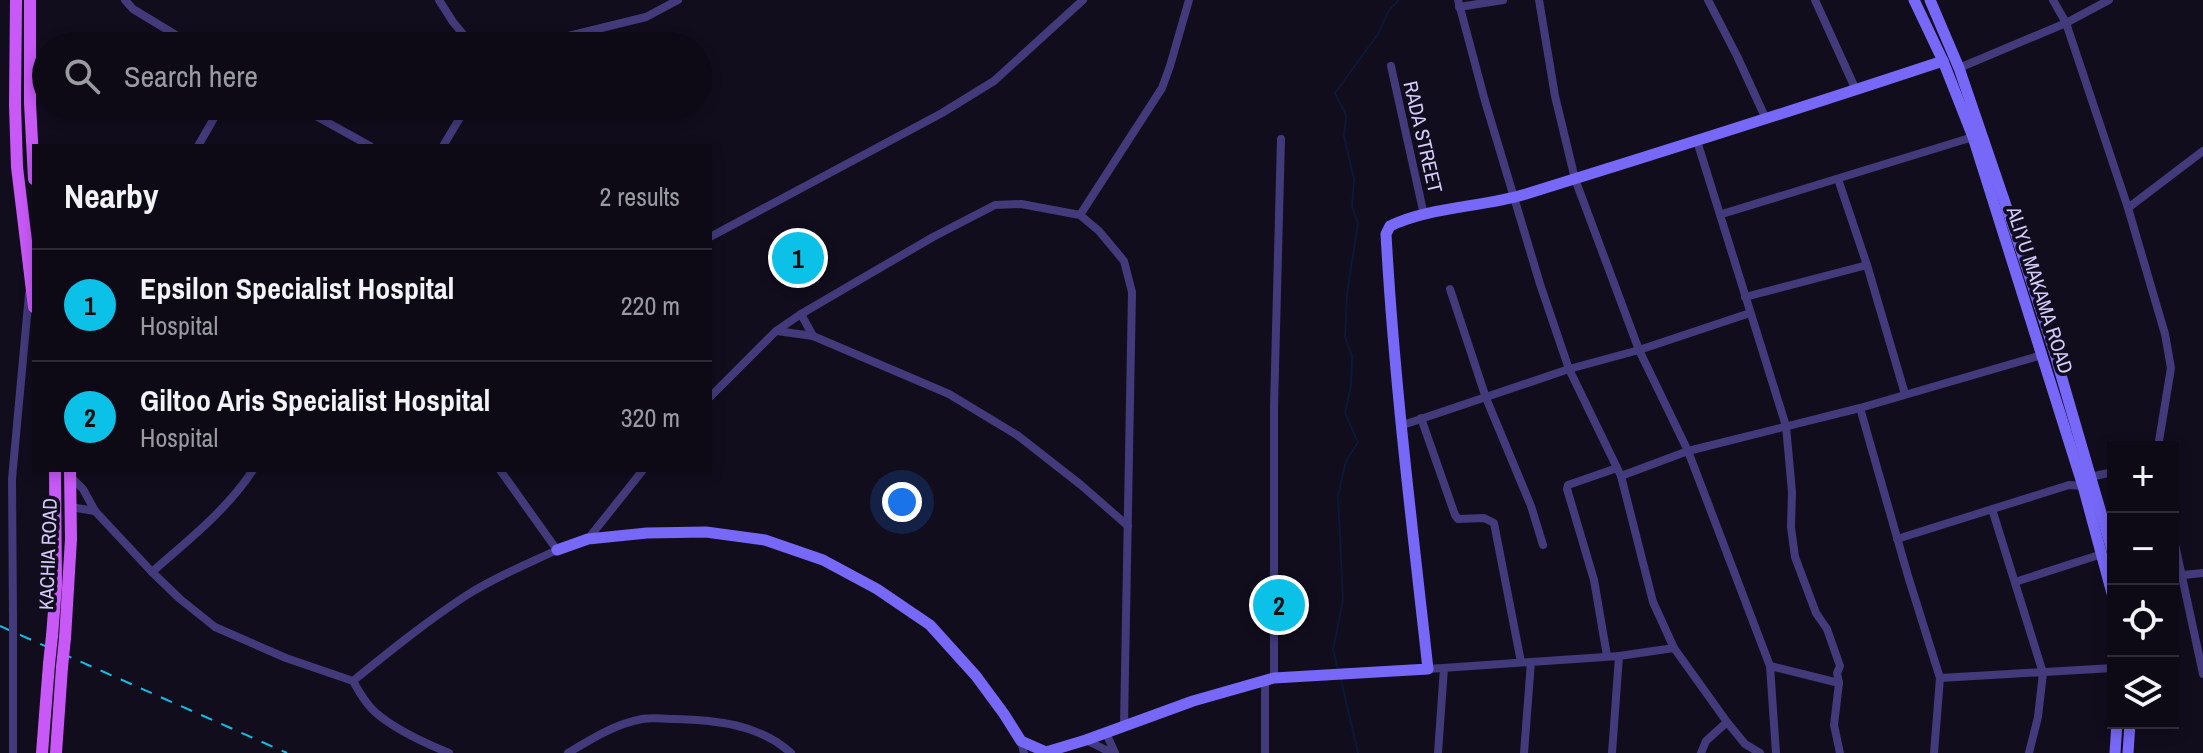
<!DOCTYPE html>
<html lang="en">
<head>
<meta charset="utf-8">
<style>
	body { margin:0; font-family:"Archivo Narrow",sans-serif; background:#1b1823; color:#f1f3f6 }
	.controls { position:absolute; right:24px; bottom:24px; display:grid; overflow:hidden; border-radius:0px; box-shadow:0 4px 12px #0003 }
	.controls button { width:72px; height:72px; display:grid; place-items:center; padding:0; border:0; border-bottom:2px solid #2d2b35; background:#0d0a16; color:#f1f3f6; font:40px sans-serif }
	.you { position:absolute; left:902px; top:502px; width:28px; height:28px; margin:-20px; border:6px solid #fff; border-radius:50%; background:#1a73e8; box-shadow:0 0 0 12px #1a73e833 }
	.badge { display:grid; place-items:center; width:52px; height:52px; border-radius:50%; background:#0cc1e8; color:#111; font-size:26px; font-weight:700 }
	.pin { position:absolute; translate:-50% -50%; border:4px solid #fff; box-shadow:0 2px 8px #0006 }
	.list { margin:0; padding:0; list-style:none }
	h2 { display:flex; justify-content:space-between; align-items:center; height:104px; margin:0; padding:0 32px; font-size:34px }
	h2 small { font-size:26px; font-weight:400; color:#9a9aa1 }
	.list li { display:grid; grid-template-columns:52px 1fr auto; gap:24px; align-items:center; box-sizing:border-box; height:112px; padding:0 32px; border-top:2px solid #2d2b35 }
	.list b { display:block; font-size:30px; white-space:nowrap }
	.list p { margin:0; font-size:26px; white-space:nowrap; color:#9a9aa1 }
	.list em { font-size:26px; font-style:normal; color:#9a9aa1 }
	.icon { flex:none; width:44px; height:44px; fill:none; stroke:currentColor; stroke-width:2; stroke-linecap:round; stroke-linejoin:round }
	.map { position:relative; flex:none; width:2203px; height:753px; overflow:hidden }
	.search { position:absolute; background:#0d0a16; box-shadow:0 4px 12px #0003; left:32px; top:32px; width:680px; height:88px; display:flex; align-items:center; gap:20px; box-sizing:border-box; padding:0 28px; border-radius:44px; color:#9a9aa1; font-size:30px }
	.panel { position:absolute; background:#0d0a16; box-shadow:0 4px 12px #0003; left:32px; top:144px; width:680px; height:328px; border-radius:0px }
	.map>svg:first-child { display:block }
	.lines { fill:none; stroke-linecap:round; stroke-linejoin:round }
	.stream { stroke:#0b1838; stroke-width:2 }
	.street { stroke:#423a7a; stroke-width:8 }
	.secondary { stroke:#7768f7; stroke-width:11 }
	.primary { stroke:#c859f6; stroke-width:12 }
	.rail { stroke:#0cc1e8; stroke-width:2; stroke-dasharray:12 10; stroke-linecap:butt }
	.street-bridge { stroke:#423a7a; stroke-width:8 }
	.primary-bridge { stroke:#c859f6; stroke-width:12 }
	.labels { text-anchor:middle; stroke-width:7; stroke-linejoin:round; paint-order:stroke }
	.street-label { font-size:20px; fill:#d5ccfc; stroke:#110d1d }
</style>
</head>
<body>
<div class="map">
<svg width="2203" height="753" viewBox="0 0 2203 753">
	<rect width="100%" height="100%" fill="#110d1d"/>
	<g class="lines">
		<g class="stream">
			<polyline points="1338,670 1333,650 1343,599 1338,496 1346,461 1358,442 1345,413 1351,386 1352,356 1345,337 1347,294 1358,223 1352,207 1354,179 1344,136 1346,115 1335,93 1378,34 1389,10 1399,0"/>
			<polyline points="1341,680 1358,753"/>
		</g>
		<g class="street">
			<polyline points="125,0 133,9 194,46"/>
			<polyline points="439,0 453,22 473,46"/>
			<polyline points="1458,0 1485,101 1540,284 1569,369 1621,476 1653,602 1674,648 1727,722 1745,744 1760,753"/>
			<polyline points="1539,0 1555,96 1575,179 1639,350 1688,451 1770,666 1776,753"/>
			<polyline points="1708,0 1737,56 1766,119"/>
			<polyline points="1815,0 1856,90"/>
			<polyline points="2053,0 2066,23 2128,208 2165,334 2171,368 2158,447"/>
			<polyline points="1459,7 1503,0"/>
			<polyline points="535,46 548,41 646,17 678,0"/>
			<polyline points="1391,66 1424,215"/>
			<polyline points="1959,68 2066,23 2109,0"/>
			<polyline points="298,106 370,146"/>
			<polyline points="1697,141 1786,426 1792,492 1791,527 1795,557 1816,613 1827,629 1840,666 1837,673 1839,683 1834,725 1840,753"/>
			<polyline points="198,146 221,106"/>
			<polyline points="443,146 467,106"/>
			<polyline points="1838,179 1867,265 1905,394"/>
			<polyline points="2128,208 2203,151"/>
			<polyline points="1722,214 1973,137"/>
			<polyline points="1080,215 1162,88 1170,66 1189,0"/>
			<polyline points="710,237 942,113 994,81 1083,0"/>
			<polyline points="1450,289 1486,398 1531,506 1543,545"/>
			<polyline points="1745,297 1867,265"/>
			<polyline points="801,314 813,336"/>
			<polyline points="777,331 813,336 949,394 1017,435 1081,485 1128,526"/>
			<polyline points="710,397 776,331 801,314 933,237 995,205 1021,204 1080,215 1099,231 1124,261 1132,292 1124,725"/>
			<polyline points="1860,408 1908,576 1940,678 1934,753"/>
			<polyline points="1421,418 1455,515 1458,519 1484,518 1494,523 1521,662"/>
			<polyline points="1400,426 1569,369 1639,350 1750,313"/>
			<polyline points="1621,476 1688,451 1860,408 2042,355"/>
			<path d="M71,477l12,12 12,22 57,61 28,27 35,28 71,31 67,23c37,-30 74,-60 114,-86 28,-18 60,-31 90,-45l-57,-80"/>
			<polyline points="2090,477 2113,472"/>
			<polyline points="70,507 95,511"/>
			<polyline points="1992,509 2043,673 2038,717 2029,753"/>
			<polyline points="2173,535 2203,674"/>
			<polyline points="588,539 643,470"/>
			<polyline points="1897,539 2069,485 2083,486"/>
			<path d="M152,572c35,-31 75,-62 101,-102"/>
			<polyline points="2183,575 2203,573"/>
			<polyline points="2015,582 2102,554"/>
			<polyline points="13,616 12,479 29,294"/>
			<polyline points="1607,656 1594,580 1567,489 1568,485 1617,468"/>
			<polyline points="1770,666 1839,683"/>
			<polyline points="1428,669 1619,656 1674,648"/>
			<polyline points="1274,678 1274,407 1281,139"/>
			<polyline points="1940,678 2113,668"/>
			<polyline points="1265,680 1265,753"/>
			<path d="M353,681c6,11 13,23 22,31 18,16 52,32 74,41"/>
			<polyline points="1106,733 1115,753"/>
			<polyline points="1086,740 1112,753"/>
			<polyline points="1021,741 1024,753"/>
			<polyline points="13,753 13,647"/>
			<path d="M568,753c23,-14 47,-29 74,-34 10,-2 21,0 31,0 43,1 86,5 118,34"/>
			<polyline points="1438,753 1444,668"/>
			<polyline points="1524,753 1531,662"/>
			<polyline points="1612,753 1619,656"/>
			<polyline points="1701,753 1706,741 1727,722"/>
		</g>
		<g class="secondary">
			<polyline points="1914,0 1943,61 1973,137 2083,486 2113,597"/>
			<polyline points="1930,0 1959,68 2016,235 2054,351 2113,554"/>
			<path d="M557,550l31,-11 59,-6 59,-1 59,8 58,20 54,29 53,36 46,51 28,38 17,27 25,11 40,-12 107,-39 81,-23 154,-9c-16,-145 -34,-289 -42,-435l4,-8c38,-19 94,-19 136,-32 139,-43 278,-87 417,-133"/>
			<polyline points="2115,753 2117,723"/>
			<polyline points="2128,753 2130,723"/>
		</g>
		<g class="primary">
			<polyline points="16,0 15,105 17,167 34,307"/>
			<polyline points="30,0 30,103 34,179"/>
			<polyline points="52,636 56,586 55,470"/>
			<polyline points="65,638 71,539 70,470"/>
			<polyline points="42,753 49,664"/>
			<polyline points="56,753 62,667"/>
		</g>
		<polyline class="rail" points="0,626 287,753"/>
		<polyline class="street-bridge" points="13,647 13,616"/>
		<g class="primary-bridge">
			<polyline points="49,664 52,636"/>
			<polyline points="62,667 65,638"/>
		</g>
	</g>
	<g class="labels">
		<g class="street-label">
			<text transform="translate(1423 137) rotate(77)" y="7">RADA STREET</text>
			<text transform="translate(2040 290) rotate(72)" y="7">ALIYU MAKAMA ROAD</text>
			<text transform="translate(48 554) rotate(-88)" y="7">KACHIA ROAD</text>
		</g>
	</g>
</svg>
<div class="controls">
<button>+</button>
<button>−</button>
<button><svg class="icon" aria-label="locate" viewBox="0 0 24 24"><circle cx="12" cy="12" r="6"/><path d="M12 2v4M12 18v4M2 12h4M18 12h4"/></svg></button>
<button><svg class="icon" aria-label="layers" viewBox="0 0 24 24"><path d="M12 4l9 5-9 5-9-5zM3 14l9 5 9-5"/></svg></button>
</div>
<div class="you"></div>
<div class="pin badge" style="left:798px;top:258px">1</div>
<div class="pin badge" style="left:1279px;top:605px">2</div>
<div class="search"><svg class="icon" aria-label="search" viewBox="0 0 24 24"><circle cx="10" cy="10" r="6"/><path d="M15 15l6 6"/></svg>Search here</div>
<section class="panel">
<h2>Nearby<small>2 results</small></h2>
<ul class="list">
<li><span class="badge">1</span><div><b>Epsilon Specialist Hospital</b><p>Hospital</p></div><em>220 m</em></li>
<li><span class="badge">2</span><div><b>Giltoo Aris Specialist Hospital</b><p>Hospital</p></div><em>320 m</em></li>
</ul>
</section>
</div>
</body>
</html>
